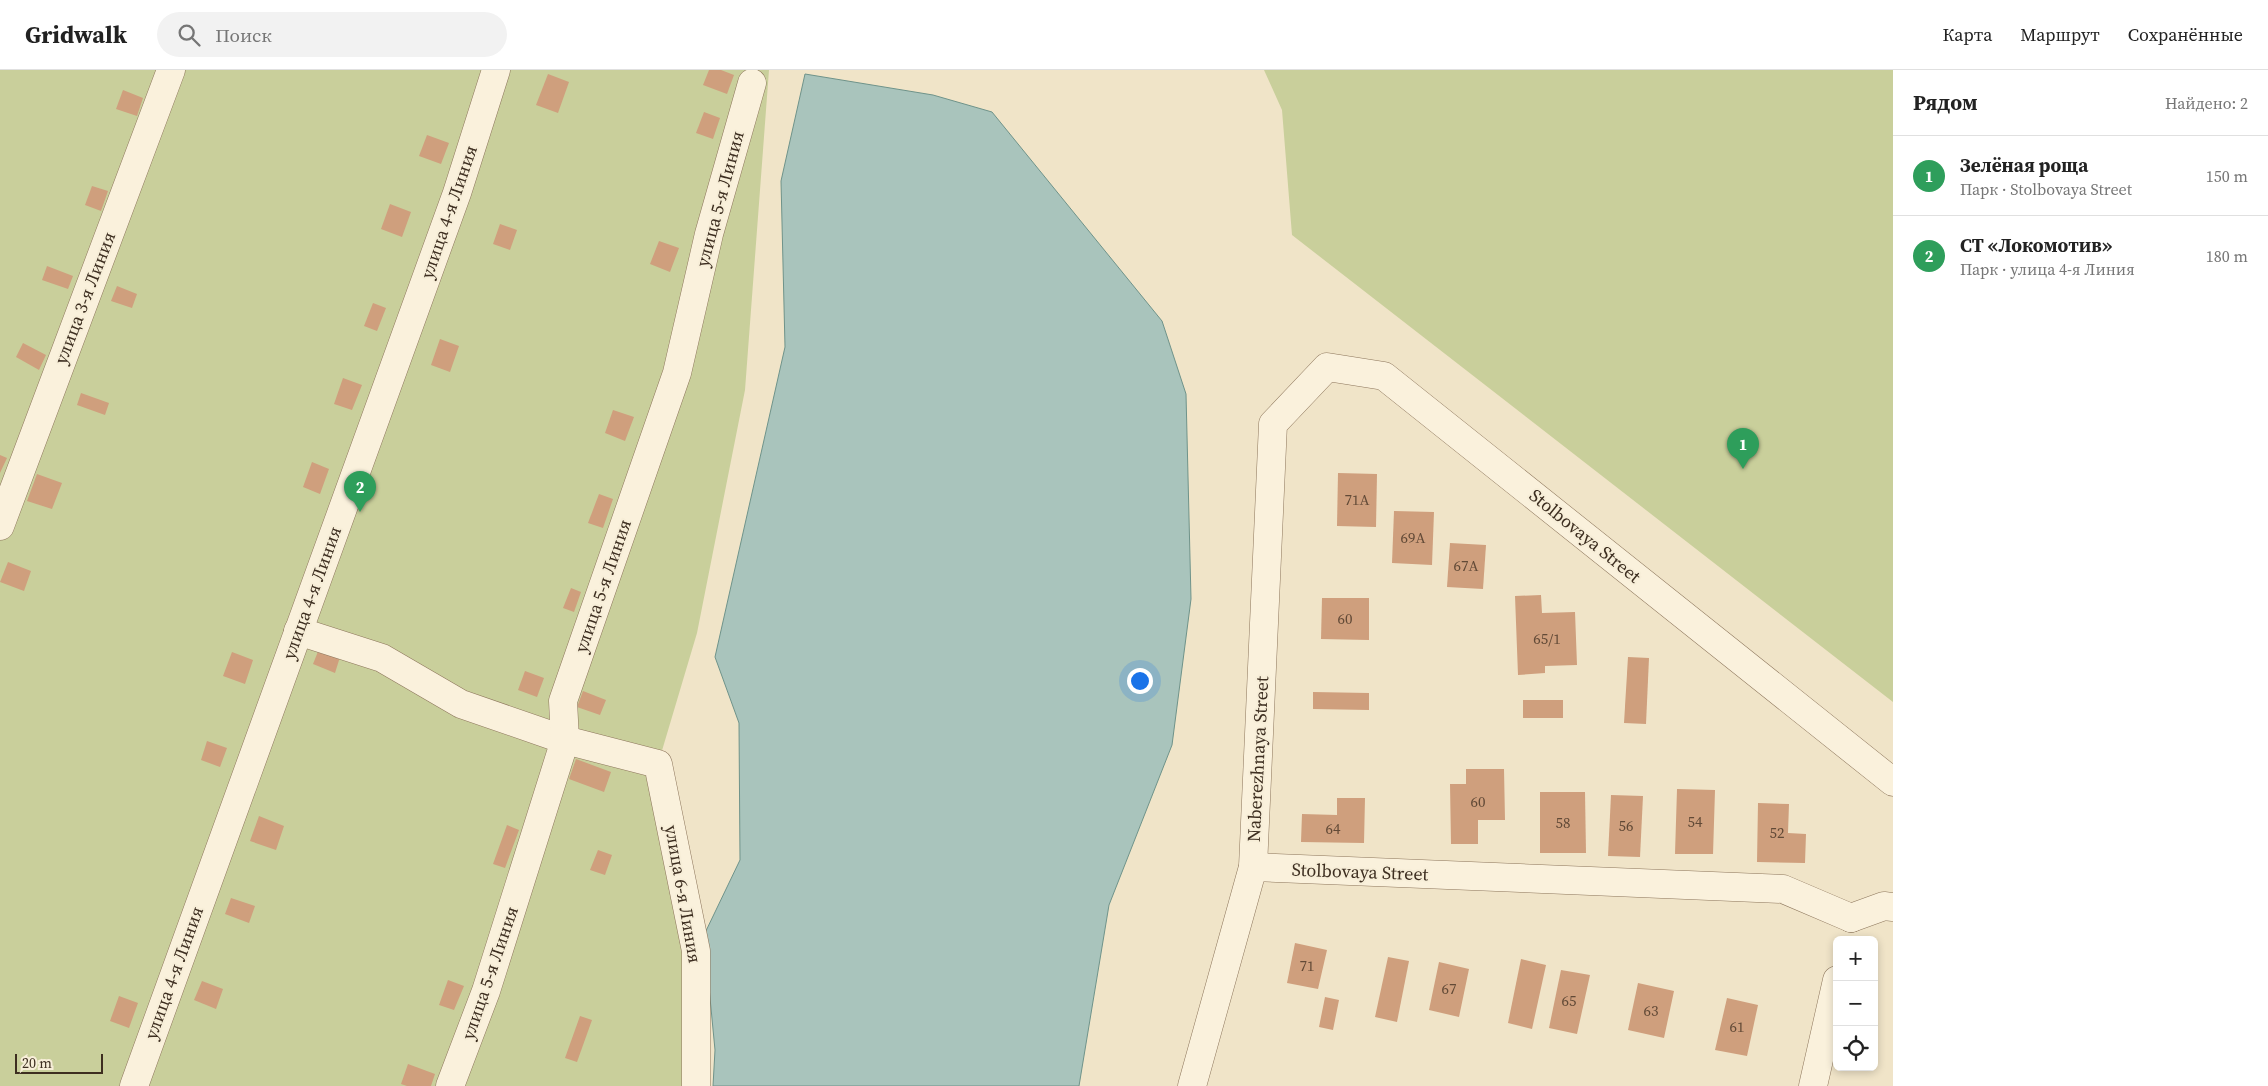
<!DOCTYPE html>
<html lang="ru">
<head>
<meta charset="utf-8">
<style>
	body { margin:0; font-family:"Source Serif 4",serif; background:#f2f2f2; color:#222 }
	.controls { position:absolute; right:15px; bottom:15px; display:grid; overflow:hidden; border-radius:8px; box-shadow:0 2px 8px #0003 }
	.controls button { width:45px; height:45px; display:grid; place-items:center; padding:0; border:0; border-bottom:1px solid #e0e0e0; background:#fff; color:#222; font:25px sans-serif }
	.scale { position:absolute; left:15px; bottom:12px; width:88px; box-sizing:border-box; padding-left:5px; border:2px solid #3d2e20; border-top:0; font-size:14px; line-height:18px; white-space:nowrap; color:#3d2e20; -webkit-text-stroke:4px #f7eed8; paint-order:stroke }
	.you { position:absolute; left:1139px; top:610px; width:18px; height:18px; margin:-12px; border:4px solid #fff; border-radius:50%; background:#1a73e8; box-shadow:0 0 0 8px #1a73e833 }
	.badge { display:grid; place-items:center; width:32px; height:32px; border-radius:50%; background:#9e2a2b; color:#fff; font-size:16px; font-weight:700 }
	.pin { position:absolute; translate:-50% -41px; filter:drop-shadow(0 1px 2px #0008) }
	.pin::after { content:''; position:absolute; top:26px; width:18px; height:15px; background:inherit; clip-path:polygon(0 0,100% 0,50% 100%) }
	.list { margin:0; padding:0; list-style:none }
	h2 { display:flex; justify-content:space-between; align-items:center; height:65px; margin:0; padding:0 20px; font-size:21px }
	h2 small { font-size:16px; font-weight:400; color:#767676 }
	.list li { display:grid; grid-template-columns:32px 1fr auto; gap:15px; align-items:center; box-sizing:border-box; height:80px; padding:0 20px; border-top:1px solid #e0e0e0 }
	.list b { display:block; font-size:19px; white-space:nowrap }
	.list p { margin:0; font-size:16px; white-space:nowrap; color:#767676 }
	.list em { font-size:16px; font-style:normal; color:#767676 }
	.icon { flex:none; width:28px; height:28px; fill:none; stroke:currentColor; stroke-width:2; stroke-linecap:round; stroke-linejoin:round }
	.map { position:relative; flex:none; width:1893px; height:1016px; overflow:hidden }
	header { display:flex; align-items:center; gap:30px; box-sizing:border-box; height:70px; padding:0 25px; background:#fff; border-bottom:1px solid #e0e0e0 }
	header strong { font-size:24px }
	nav { display:flex; gap:28px; margin-inline-start:auto; font-size:18px }
	.search { width:350px; height:45px; background:#f2f2f2; display:flex; align-items:center; gap:12px; box-sizing:border-box; padding:0 18px; border-radius:28px; color:#767676; font-size:19px }
	main { display:flex }
	aside { flex:1; background:#fff }
	.map>svg:first-child { display:block }
	.green { fill:#c9cf9b }
	.water { fill:#a9c4bc; stroke:#6f938a }
	.building { fill:#cf9f7d }
	.lines { fill:none; stroke-linecap:round; stroke-linejoin:round }
	.minor-casing { stroke:#8d765c; stroke-width:29 }
	.minor { stroke:#faf1dc; stroke-width:28 }
	.labels { text-anchor:middle; stroke-width:4; stroke-linejoin:round; paint-order:stroke }
	.number-label { font-size:15px; fill:#624a37 }
	.street-label { font-size:18px; fill:#3d2e20; stroke:#f7eed8 }
</style>
</head>
<body>
<header>
<strong>Gridwalk</strong>
<div class="search"><svg class="icon" aria-label="search" viewBox="0 0 24 24"><circle cx="10" cy="10" r="6"/><path d="M15 15l6 6"/></svg>Поиск</div>
<nav><a>Карта</a><a>Маршрут</a><a>Сохранённые</a></nav>
</header>
<main>
<div class="map">
<svg width="1893" height="1016" viewBox="0 0 1893 1016">
	<rect width="100%" height="100%" fill="#f0e4c8"/>
	<g class="green">
		<polygon points="0,0 769,0 745,320 697,563 658,694 696,881 696,1016 0,1016"/>
		<polygon points="1264,0 1893,0 1893,632 1292,165 1282,40"/>
	</g>
	<polygon class="water" points="805,4 933,25 992,42 1162,251 1186,324 1191,529 1172,675 1109,835 1079,1016 713,1016 715,980 704,865 740,790 739,653 715,587 785,277 781,111"/>
	<g class="building">
		<polygon points="709,0 721,0 734,5 727,24 703,15"/>
		<polygon points="548,4 569,12 558,43 536,35"/>
		<polygon points="123,20 143,28 137,46 116,39"/>
		<polygon points="704,42 720,48 713,69 696,63"/>
		<polygon points="427,65 449,73 441,94 419,86"/>
		<polygon points="92,116 108,121 101,141 85,135"/>
		<polygon points="390,134 411,142 402,167 381,159"/>
		<polygon points="500,154 517,160 510,180 493,174"/>
		<polygon points="659,171 679,178 670,202 650,194"/>
		<polygon points="47,196 73,206 68,219 42,210"/>
		<polygon points="117,216 137,224 132,238 111,231"/>
		<polygon points="373,233 386,238 377,261 364,256"/>
		<polygon points="440,269 459,276 450,302 431,295"/>
		<polygon points="23,273 46,285 39,300 16,287"/>
		<polygon points="343,308 362,315 352,340 334,334"/>
		<polygon points="81,323 109,333 105,345 77,335"/>
		<polygon points="613,340 634,347 625,371 605,363"/>
		<polygon points="0,385 7,388 0,403"/>
		<polygon points="312,392 329,399 320,424 303,417"/>
		<polygon points="1338,403 1377,404 1376,457 1337,456"/>
		<polygon points="37,404 62,413 52,439 27,431"/>
		<polygon points="599,424 613,429 603,458 588,453"/>
		<polygon points="1394,441 1434,442 1432,495 1392,493"/>
		<polygon points="1450,473 1486,475 1483,519 1447,517"/>
		<polygon points="8,492 31,501 24,521 0,512"/>
		<polygon points="571,518 581,522 574,542 563,538"/>
		<polygon points="1541,525 1542,543 1575,542 1577,595 1545,596 1545,603 1518,605 1515,526"/>
		<polygon points="1322,528 1369,528 1369,570 1321,569"/>
		<polygon points="319,579 340,587 335,603 313,594"/>
		<polygon points="232,582 253,590 245,614 223,606"/>
		<polygon points="1628,587 1649,588 1646,654 1624,653"/>
		<polygon points="525,601 544,608 537,627 518,620"/>
		<polygon points="583,621 606,630 600,645 577,637"/>
		<polygon points="1313,622 1369,623 1369,640 1313,639"/>
		<rect x="1523" y="630" width="40" height="18"/>
		<polygon points="207,671 227,678 220,697 201,690"/>
		<polygon points="576,689 611,702 604,722 569,709"/>
		<polygon points="1466,699 1504,699 1505,750 1478,750 1478,774 1451,774 1450,714 1466,714"/>
		<polygon points="1677,719 1715,720 1713,784 1675,784"/>
		<polygon points="1540,722 1585,722 1586,783 1540,783"/>
		<polygon points="1611,725 1643,726 1640,787 1608,786"/>
		<polygon points="1337,728 1365,728 1364,773 1301,772 1302,744 1337,745"/>
		<polygon points="1758,733 1789,734 1788,763 1806,764 1805,793 1757,792"/>
		<polygon points="259,746 284,756 276,780 250,771"/>
		<polygon points="507,755 519,760 505,798 493,794"/>
		<polygon points="598,780 612,785 605,805 590,800"/>
		<polygon points="231,828 255,836 249,853 225,844"/>
		<polygon points="1295,873 1327,880 1318,919 1287,913"/>
		<polygon points="1388,887 1409,891 1397,952 1375,947"/>
		<polygon points="1521,889 1546,895 1532,959 1508,953"/>
		<polygon points="1439,892 1469,899 1459,947 1429,940"/>
		<polygon points="1561,900 1590,905 1577,964 1549,958"/>
		<polygon points="448,910 464,916 454,940 439,935"/>
		<polygon points="202,911 223,919 216,939 194,930"/>
		<polygon points="1638,913 1674,921 1664,968 1628,960"/>
		<polygon points="119,926 138,933 129,958 110,951"/>
		<polygon points="1325,927 1339,930 1333,960 1319,957"/>
		<polygon points="1727,928 1758,935 1747,986 1715,980"/>
		<polygon points="580,946 592,950 577,992 565,988"/>
		<polygon points="408,994 435,1004 431,1016 407,1016 401,1014"/>
	</g>
	<g class="lines">
		<g class="minor-casing">
			<g id="minor">
				<polyline points="0,456 171,0"/>
				<polyline points="298,561 382,588 461,634 565,670 658,694 696,881 696,1016"/>
				<polyline points="1253,797 1783,819 1851,848"/>
				<polyline points="1851,848 1884,836 1893,837"/>
				<polyline points="134,1016 457,123 496,0"/>
				<polyline points="450,1016 486,921 565,670 563,631 677,303 709,164 752,13"/>
				<polyline points="1192,1016 1253,797 1273,354 1327,297 1384,306 1893,712"/>
				<polyline points="1813,1016 1837,910"/>
			</g>
		</g>
		<use href="#minor" class="minor"/>
	</g>
	<g class="labels">
		<g class="number-label">
			<text x="1357" y="435">71А</text>
			<text x="1413" y="473">69А</text>
			<text x="1466" y="501">67А</text>
			<text x="1345" y="554">60</text>
			<text x="1547" y="574">65/1</text>
			<text x="1478" y="737">60</text>
			<text x="1695" y="757">54</text>
			<text x="1563" y="758">58</text>
			<text x="1626" y="761">56</text>
			<text x="1333" y="764">64</text>
			<text x="1777" y="768">52</text>
			<text x="1307" y="901">71</text>
			<text x="1449" y="924">67</text>
			<text x="1569" y="936">65</text>
			<text x="1651" y="946">63</text>
			<text x="1737" y="962">61</text>
		</g>
		<g class="street-label">
			<text transform="translate(720 129) rotate(-75)" y="6">улица 5-я Линия</text>
			<text transform="translate(449 142) rotate(-71)" y="6">улица 4-я Линия</text>
			<text transform="translate(85 228) rotate(-69)" y="6">улица 3-я Линия</text>
			<text transform="translate(1585 466) rotate(39)" y="6">Stolbovaya Street</text>
			<text transform="translate(603 516) rotate(-71)" y="6">улица 5-я Линия</text>
			<text transform="translate(312 523) rotate(-70)" y="6">улица 4-я Линия</text>
			<text transform="translate(1258 689) rotate(-87)" y="6">Naberezhnaya Street</text>
			<text transform="translate(1360 802) rotate(2)" y="6">Stolbovaya Street</text>
			<text transform="translate(683 824) rotate(80)" y="6">улица 6-я Линия</text>
			<text transform="translate(174 903) rotate(-70)" y="6">улица 4-я Линия</text>
			<text transform="translate(490 903) rotate(-71)" y="6">улица 5-я Линия</text>
		</g>
	</g>
</svg>
<div class="controls">
<button>+</button>
<button>−</button>
<button><svg class="icon" aria-label="locate" viewBox="0 0 24 24"><circle cx="12" cy="12" r="6"/><path d="M12 2v4M12 18v4M2 12h4M18 12h4"/></svg></button>
</div>
<div class="scale">20 m</div>
<div class="you"></div>
<div class="pin badge" style="left:1743px;top:399px;background:#2e9e5b">1</div>
<div class="pin badge" style="left:360px;top:442px;background:#2e9e5b">2</div>
</div>
<aside>
<h2>Рядом<small>Найдено: 2</small></h2>
<ul class="list">
<li><span class="badge" style="background:#2e9e5b">1</span><div><b>Зелёная роща</b><p>Парк · Stolbovaya Street</p></div><em>150 m</em></li>
<li><span class="badge" style="background:#2e9e5b">2</span><div><b>СТ «Локомотив»</b><p>Парк · улица 4-я Линия</p></div><em>180 m</em></li>
</ul>
</aside>
</main>
</body>
</html>
